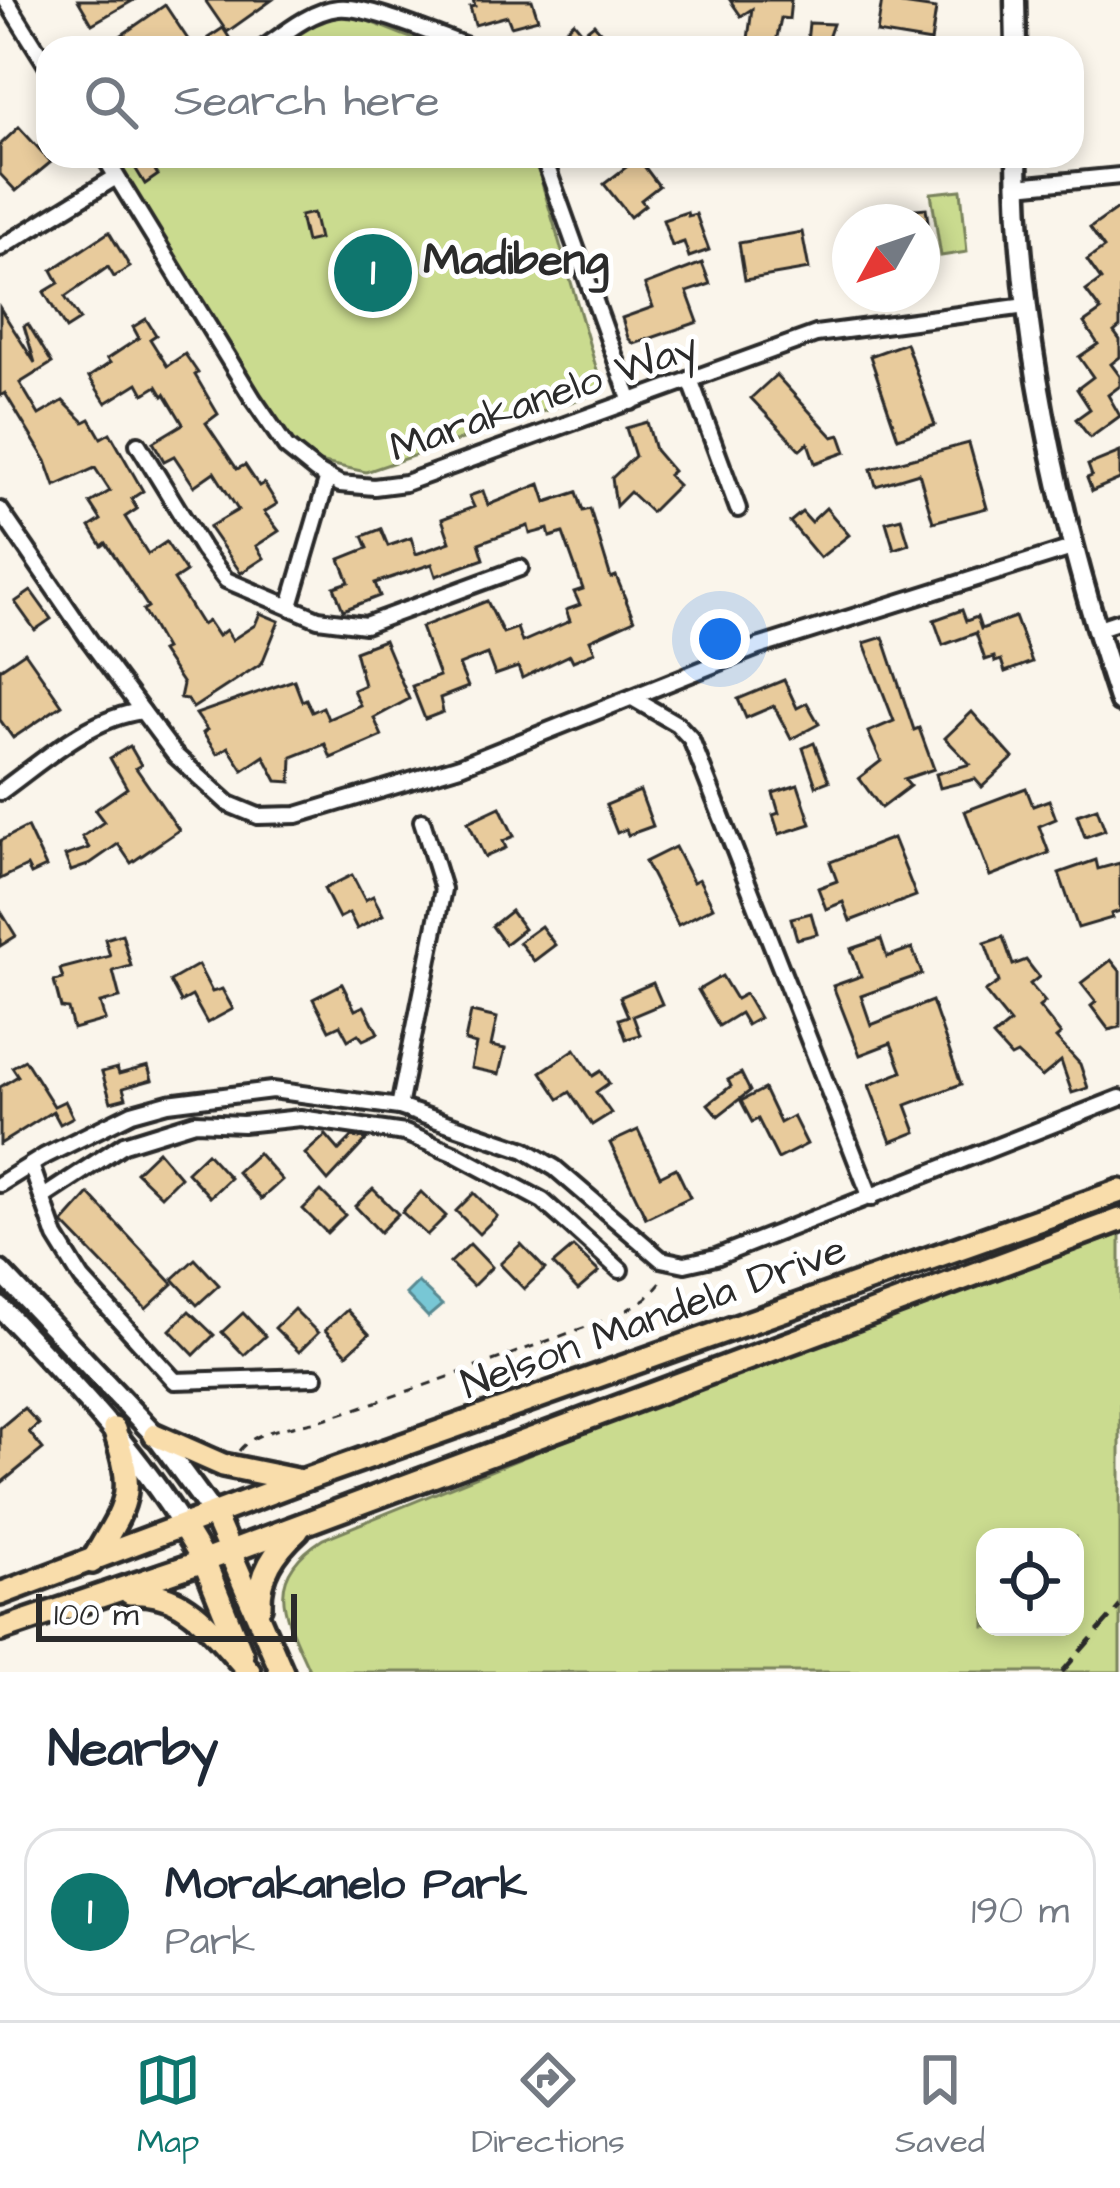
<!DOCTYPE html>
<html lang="en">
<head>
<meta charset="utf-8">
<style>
	body { margin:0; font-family:"Architects Daughter",sans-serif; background:#f2f2f3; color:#1f2937 }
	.controls { position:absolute; right:36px; bottom:36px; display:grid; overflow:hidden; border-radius:24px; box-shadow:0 6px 18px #0003 }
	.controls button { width:108px; height:108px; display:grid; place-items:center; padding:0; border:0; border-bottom:3px solid #e0e1e3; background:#fff; color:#1f2937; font:60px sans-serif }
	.compass { position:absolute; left:832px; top:204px; width:108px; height:108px; border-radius:50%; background:#fff; box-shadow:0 6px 18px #0003; rotate:230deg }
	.scale { position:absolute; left:36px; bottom:30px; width:261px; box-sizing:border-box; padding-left:12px; border:6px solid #2b2b2b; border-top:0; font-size:33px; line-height:42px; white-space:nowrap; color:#2b2b2b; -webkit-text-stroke:9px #fff; paint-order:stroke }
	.you { position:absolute; left:720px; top:639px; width:42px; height:42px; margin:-30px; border:9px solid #fff; border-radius:50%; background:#1a73e8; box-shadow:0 0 0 18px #1a73e833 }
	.badge { display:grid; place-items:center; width:78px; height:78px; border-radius:50%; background:#0f766e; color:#fff; font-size:39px; font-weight:700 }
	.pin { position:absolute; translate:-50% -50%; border:6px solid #fff; box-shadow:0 3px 12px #0006 }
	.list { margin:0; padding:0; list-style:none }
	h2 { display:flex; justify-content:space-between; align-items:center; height:156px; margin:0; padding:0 48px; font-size:51px }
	h2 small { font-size:39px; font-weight:400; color:#747a83 }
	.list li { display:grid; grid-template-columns:78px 1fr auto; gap:36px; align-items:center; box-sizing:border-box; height:168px; margin:0 24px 24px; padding:0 24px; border:3px solid #e0e1e3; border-radius:36px }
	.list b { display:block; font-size:45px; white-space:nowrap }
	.list p { margin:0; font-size:39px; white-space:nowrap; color:#747a83 }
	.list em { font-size:39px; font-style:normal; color:#747a83 }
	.icon { flex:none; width:66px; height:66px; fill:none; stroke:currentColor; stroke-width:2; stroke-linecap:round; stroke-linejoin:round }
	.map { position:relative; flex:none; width:1120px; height:1672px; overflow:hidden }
	.search { position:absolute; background:#fff; box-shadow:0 6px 18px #0003; left:36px; right:36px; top:36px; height:132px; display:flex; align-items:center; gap:30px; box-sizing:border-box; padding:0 42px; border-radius:36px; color:#747a83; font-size:45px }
	.sheet { height:348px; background:#fff }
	nav { display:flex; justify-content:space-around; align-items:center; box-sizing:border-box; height:168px; border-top:3px solid #e0e1e3; background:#fff; font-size:33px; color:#747a83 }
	nav a { display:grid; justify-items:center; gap:6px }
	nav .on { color:#0f766e }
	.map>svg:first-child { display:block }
	.green { fill:#cadb8f; stroke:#7a835d; stroke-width:3; fill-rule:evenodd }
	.water { fill:#78c7d5; stroke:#598991; stroke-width:3 }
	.building { fill:#e8cb9c; stroke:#2b2b2b; stroke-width:3 }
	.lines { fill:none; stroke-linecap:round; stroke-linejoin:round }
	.street-casing { stroke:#2b2b2b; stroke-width:22 }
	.secondary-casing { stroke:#2b2b2b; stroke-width:27 }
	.primary-casing { stroke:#2b2b2b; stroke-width:30 }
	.path { stroke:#2b2b2b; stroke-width:3; stroke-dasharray:9 9; stroke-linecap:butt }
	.street { stroke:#fff; stroke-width:14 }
	.secondary { stroke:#fff; stroke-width:18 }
	.primary { stroke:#f9ddab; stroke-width:21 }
	.rail { stroke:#2b2b2b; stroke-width:4.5; stroke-dasharray:18 9; stroke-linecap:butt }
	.labels { text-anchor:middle; stroke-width:10; stroke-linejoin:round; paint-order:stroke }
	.street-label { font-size:42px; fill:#2b2b2b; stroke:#fff }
	.neighbourhood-label { font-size:45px; font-weight:bold; fill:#2b2b2b; stroke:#fff }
</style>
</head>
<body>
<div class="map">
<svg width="1120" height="1672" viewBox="0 0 1120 1672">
	<rect width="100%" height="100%" fill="#faf5eb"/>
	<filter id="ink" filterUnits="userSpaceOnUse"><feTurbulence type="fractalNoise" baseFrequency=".00833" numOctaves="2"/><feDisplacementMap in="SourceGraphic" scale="24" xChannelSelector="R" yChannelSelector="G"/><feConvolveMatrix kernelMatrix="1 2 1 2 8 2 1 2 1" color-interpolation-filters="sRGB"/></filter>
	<g filter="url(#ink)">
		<g class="green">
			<polygon points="335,8 436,48 273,48"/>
			<polygon points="104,156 534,156 603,391 366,472 319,462 287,447"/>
			<polygon points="961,190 967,252 941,256 931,193"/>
			<path d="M1120,1234v438h-810c-24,-54 -50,-93 13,-133l285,-116zM1075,1537v90h-90v-90z"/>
		</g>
		<polygon class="water" points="418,1282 442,1305 428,1317 406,1294"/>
		<g class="building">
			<polygon points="78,0 134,0 92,24"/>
			<polygon points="205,0 272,0 227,32"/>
			<polygon points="473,0 532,0 538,19 511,26 507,16 475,25 470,7 475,6"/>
			<polygon points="730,0 791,0 789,19 781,18 776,42 748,39 752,9 741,16"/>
			<polygon points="882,0 903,0 902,4 936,9 931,42 877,33"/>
			<polygon points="165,5 189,41 178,48 103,48"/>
			<polygon points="574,22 583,33 594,24 606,38 602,42 607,48 545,48"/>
			<polygon points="809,23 833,24 826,44 807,42"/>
			<polygon points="223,28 236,48 215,48 208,38"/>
			<polygon points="19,127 51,162 16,191 0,174 0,145"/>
			<polygon points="128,156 175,156 154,169 158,175 145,184"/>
			<polygon points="638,158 659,186 641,200 645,205 630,217 604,184"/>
			<polygon points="1120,207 1120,327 1114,332 1120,340 1120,357 1111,364 1120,376 1120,386 1108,395 1120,416 1090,438 1076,419 1090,409 1077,389 1093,377 1079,357 1098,344 1084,323 1101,311 1086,291 1101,280 1087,260 1104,248 1090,228"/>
			<polygon points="926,208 928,222 879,222 878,212"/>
			<polygon points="687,212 688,216 696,214 709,250 689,257 684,242 672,246 663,220"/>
			<polygon points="313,213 319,239 306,242 300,216"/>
			<polygon points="109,232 130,267 114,277 108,267 65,297 80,320 66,329 44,292 59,283 52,270"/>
			<polygon points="802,232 809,269 745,280 739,243"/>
			<polygon points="702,263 710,284 687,292 698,322 634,344 628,338 622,318 653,307 645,285"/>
			<polygon points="0,308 35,363 24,326 28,324 52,363 20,383 39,415 63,401 84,422 90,419 101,438 110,433 143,491 131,499 137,509 125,517 148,554 166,542 186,572 174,580 202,625 208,621 218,636 226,630 232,640 255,625 260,613 279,621 262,663 193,708 187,699 180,698 183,684 161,651 165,649 143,610 148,607 106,543 102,546 90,527 101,520 90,503 110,491 95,468 55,486 46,461 5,393 0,396"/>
			<polygon points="146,319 156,335 150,339 167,366 185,354 198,373 195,375 218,414 206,423 237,469 245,465 259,486 264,483 277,504 264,512 279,531 256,546 264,558 241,573 209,527 238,510 214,472 194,486 174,456 164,461 153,442 183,424 165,394 163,396 157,386 144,394 138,383 106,403 89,377 110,363 107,359 139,338 133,327"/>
			<polygon points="906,343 935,425 898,438 870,356"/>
			<polygon points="776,375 833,437 840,435 846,452 815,463 808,443 800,450 751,398"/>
			<polygon points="647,422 655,450 673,471 668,475 678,485 651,512 630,492 616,506 612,478 635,456 626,428"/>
			<polygon points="969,443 987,508 933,522 919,473 876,486 871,469"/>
			<polygon points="1120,452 1120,479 1092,491 1087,478 1092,476 1088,465"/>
			<polygon points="540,484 546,502 577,492 583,511 590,509 611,578 616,576 634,620 590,640 595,652 573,661 570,655 522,678 518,667 495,675 487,654 459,665 468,687 440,698 443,712 425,719 412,686 439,676 421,627 487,601 503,633 517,628 522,642 570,621 566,610 580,605 574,592 583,589 563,533 550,537 548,529 530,534 528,526 490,539 479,543 484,559 436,576 432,564 375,583 380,596 343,610 334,587 349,582 340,559 368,548 363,536 381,529 388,546 411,538 416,554 450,542 442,519 474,507 469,496 483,491 488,505"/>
			<polygon points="826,508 849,535 820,558 790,522 802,512 811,522"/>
			<polygon points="901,518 909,544 894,549 886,522"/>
			<polygon points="31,591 51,619 35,630 15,602"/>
			<polygon points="962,610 966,621 977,617 981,629 1015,617 1032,662 1005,672 1001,660 995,662 994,657 985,660 976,633 943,645 934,620"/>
			<polygon points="883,637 914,730 919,728 934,769 904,779 910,786 881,808 859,778 881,761 868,732 894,721 864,643"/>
			<polygon points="384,640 409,699 374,718 382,736 331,758 325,744 292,757 291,782 277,781 264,756 243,770 228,747 217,754 203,733 207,730 196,714 294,680 302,701 306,699 312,712 323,707 328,719 360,705 353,690 364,685 355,651"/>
			<polygon points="25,652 62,705 13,738 0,720 0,669"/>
			<polygon points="784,680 797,708 807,703 819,724 791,739 774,706 746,718 738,699"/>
			<polygon points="972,712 1013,758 982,787 975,779 940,788 936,774 970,764 945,738"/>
			<polygon points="814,743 829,781 816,786 803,748"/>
			<polygon points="130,746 141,765 136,768 179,830 131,863 118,844 88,865 71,871 65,856 89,848 82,837 104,822 95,810 127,788 110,758"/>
			<polygon points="798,785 811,824 779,834 773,815 779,813 773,793"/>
			<polygon points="1026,788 1033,806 1049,800 1056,819 1039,826 1049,853 990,876 965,811"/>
			<polygon points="640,791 653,826 628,835 626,829 617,833 606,805"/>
			<polygon points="500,807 514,836 503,841 506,848 485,857 468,822"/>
			<polygon points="1097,808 1105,830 1085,837 1077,815"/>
			<polygon points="27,827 46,867 31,874 27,866 0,879 0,841"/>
			<polygon points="893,838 916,896 850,921 843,902 826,909 818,888 837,881 830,862"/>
			<polygon points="675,847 693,882 699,879 713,907 678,925 645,862"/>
			<polygon points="1096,860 1098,869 1120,863 1120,911 1111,914 1112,918 1078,928 1059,873"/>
			<polygon points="352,875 365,900 373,896 383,915 357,929 349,913 339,918 324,889"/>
			<polygon points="0,910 16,936 0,946"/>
			<polygon points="511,911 524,929 505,944 492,926"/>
			<polygon points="811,913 817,934 797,939 791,918"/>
			<polygon points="541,926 555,945 534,961 519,942"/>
			<polygon points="122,934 131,966 113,971 120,998 100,1003 105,1020 73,1029 68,1009 61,1008 54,981 63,979 60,969 110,956 105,939"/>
			<polygon points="1003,937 1013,965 1026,960 1039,977 1030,984 1045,1002 1039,1007 1061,1034 1056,1038 1080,1064 1088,1088 1072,1093 1061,1061 1042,1077 1017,1054 1011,1057 993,1037 1010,1023 985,992 999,982 985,943"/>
			<polygon points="881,939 887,957 912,948 922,974 861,996 871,1025 932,1001 961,1084 906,1105 916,1132 891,1142 869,1085 902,1072 891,1043 860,1055 833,986 861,976 851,949"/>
			<polygon points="1111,960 1120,971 1120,1027 1109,1030 1091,1006 1096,1002 1081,983"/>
			<polygon points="198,965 212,992 222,989 233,1009 207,1023 192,996 181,1002 170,981"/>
			<polygon points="722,976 736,999 745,994 759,1018 747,1025 740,1013 719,1026 698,990"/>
			<polygon points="653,983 662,1004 633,1016 640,1035 626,1039 619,1019 628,1016 620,997"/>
			<polygon points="342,984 355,1010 364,1006 378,1033 363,1040 358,1034 348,1040 340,1025 329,1030 313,999"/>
			<polygon points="471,1012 497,1018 491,1046 505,1049 499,1074 471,1068 476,1044 465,1041"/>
			<polygon points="575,1049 593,1076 601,1071 609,1083 596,1092 611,1113 592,1125 570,1092 559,1099 541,1072"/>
			<polygon points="25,1060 54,1106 65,1101 73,1117 60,1124 53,1111 0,1144 0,1087 18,1076 12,1067"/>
			<polygon points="148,1066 152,1080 123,1088 126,1098 111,1102 102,1072 117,1068 119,1074"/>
			<polygon points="741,1073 750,1091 718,1116 708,1104 731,1086 728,1080"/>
			<polygon points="764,1089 780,1123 793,1116 807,1144 778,1159 758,1119 752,1122 741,1101"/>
			<polygon points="638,1130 660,1176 676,1168 690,1197 646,1218 610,1143"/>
			<polygon points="326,1135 339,1150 352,1137 367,1139 328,1181 305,1154"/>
			<polygon points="158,1151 180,1177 161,1196 136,1172"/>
			<polygon points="207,1153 230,1178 210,1197 187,1172"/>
			<polygon points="258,1153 282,1180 261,1199 237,1172"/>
			<polygon points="373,1189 398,1214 380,1232 355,1206"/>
			<polygon points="321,1191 345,1215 327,1233 303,1209"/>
			<polygon points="421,1192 446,1216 427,1235 402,1212"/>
			<polygon points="474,1193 497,1216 479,1234 456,1211"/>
			<polygon points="89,1194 173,1284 146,1309 63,1223"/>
			<polygon points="470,1244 492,1267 473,1286 450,1263"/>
			<polygon points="521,1244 545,1269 524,1289 500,1264"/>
			<polygon points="573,1247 599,1272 578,1290 553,1264"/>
			<polygon points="195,1259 219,1285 197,1305 173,1279"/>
			<polygon points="294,1309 318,1333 299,1352 275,1328"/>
			<polygon points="347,1310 369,1334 347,1354 325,1330"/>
			<polygon points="189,1311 214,1335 194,1355 170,1330"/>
			<polygon points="243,1313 265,1336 244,1355 222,1332"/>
			<polygon points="24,1408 39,1424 29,1432 43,1449 0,1484 0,1428"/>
		</g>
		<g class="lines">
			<g class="street-casing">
				<g id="street">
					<polyline points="6,0 48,67"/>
					<path d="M264,48c21,-15 47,-37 74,-40 31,-3 102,29 134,40"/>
					<polyline points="104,156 253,399 286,447 316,471 340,484 374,487 405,483 816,334 1026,306"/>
					<polyline points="543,156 631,402"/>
					<polyline points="1017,186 1120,176"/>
					<polyline points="0,248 116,177"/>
					<polyline points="690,379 738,509"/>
					<polyline points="138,444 203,550 226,580 318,619 365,625 520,568"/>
					<polyline points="0,510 90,641 175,755 229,804 258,816 297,815 460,766 758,647 1075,547"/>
					<polyline points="290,606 328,477"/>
					<polyline points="1096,629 1120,621"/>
					<polyline points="634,699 677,724 691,739 871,1198"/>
					<path d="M0,792c43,-31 89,-74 142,-81"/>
					<polyline points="399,1107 443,889 422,821"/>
					<polyline points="31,1165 56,1237 82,1279 175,1381 315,1377"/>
					<polyline points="0,1184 45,1156 132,1113 168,1103 272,1090 399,1107 525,1150 555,1168 661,1259 685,1264 716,1257 1120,1098"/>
					<polyline points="42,1198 124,1144 195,1122 243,1124 300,1118 405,1133 455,1154 543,1201 620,1270"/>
				</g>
			</g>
			<g class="secondary-casing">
				<g id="secondary">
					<polyline points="1015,0 1016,48"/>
					<path d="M1017,156c1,185 45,372 103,546"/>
					<polyline points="0,1271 155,1435 214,1515"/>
					<path d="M0,1307c66,71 133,138 184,221"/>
				</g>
			</g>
			<g class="primary-casing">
				<g id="primary">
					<polyline points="155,1435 223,1465 301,1481"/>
					<polyline points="214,1515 282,1672"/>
					<polyline points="184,1528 204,1561 242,1655"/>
					<path d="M92,1562c35,-60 45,-65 22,-133"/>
					<path d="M130,1593c58,-3 83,40 119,78"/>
					<polyline points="0,1594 301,1481 1120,1191"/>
					<path d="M260,1606c-1,-32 14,-54 38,-76"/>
					<polyline points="0,1630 204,1561 1120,1220"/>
				</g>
			</g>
			<path class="path" d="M239,1451c17,-23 59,-24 85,-32 99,-31 197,-69 295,-104l28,-17 17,-20"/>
			<use href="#street" class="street"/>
			<use href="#secondary" class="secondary"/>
			<use href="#primary" class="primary"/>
			<polyline class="rail" points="1062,1672 1120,1606"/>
		</g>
	</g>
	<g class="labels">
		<g class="street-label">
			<text transform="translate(543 395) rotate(-19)" y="15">Marakanelo Way</text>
			<text transform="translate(653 1315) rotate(-20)" y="15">Nelson Mandela Drive</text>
		</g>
		<g class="neighbourhood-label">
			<text x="516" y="274">Madibeng</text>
		</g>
	</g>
</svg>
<div class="controls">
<button><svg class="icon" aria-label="locate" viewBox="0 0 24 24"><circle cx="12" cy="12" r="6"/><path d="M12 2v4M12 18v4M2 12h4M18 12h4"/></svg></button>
</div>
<svg class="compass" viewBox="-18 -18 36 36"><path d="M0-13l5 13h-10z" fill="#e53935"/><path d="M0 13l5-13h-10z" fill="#747a83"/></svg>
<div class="scale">100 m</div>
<div class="you"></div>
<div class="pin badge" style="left:373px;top:273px">1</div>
<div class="search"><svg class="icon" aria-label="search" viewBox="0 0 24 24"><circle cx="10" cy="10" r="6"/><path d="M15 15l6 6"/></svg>Search here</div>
</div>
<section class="sheet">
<h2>Nearby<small></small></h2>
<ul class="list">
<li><span class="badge">1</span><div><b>Morakanelo Park</b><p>Park</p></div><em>190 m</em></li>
</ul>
</section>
<nav>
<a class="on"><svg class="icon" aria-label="map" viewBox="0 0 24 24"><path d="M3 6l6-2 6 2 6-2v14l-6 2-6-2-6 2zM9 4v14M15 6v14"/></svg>Map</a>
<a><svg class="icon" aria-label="directions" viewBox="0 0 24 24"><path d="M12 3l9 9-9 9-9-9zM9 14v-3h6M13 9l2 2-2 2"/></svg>Directions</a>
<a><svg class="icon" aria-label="saved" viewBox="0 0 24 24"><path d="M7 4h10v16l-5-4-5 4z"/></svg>Saved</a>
</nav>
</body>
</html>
